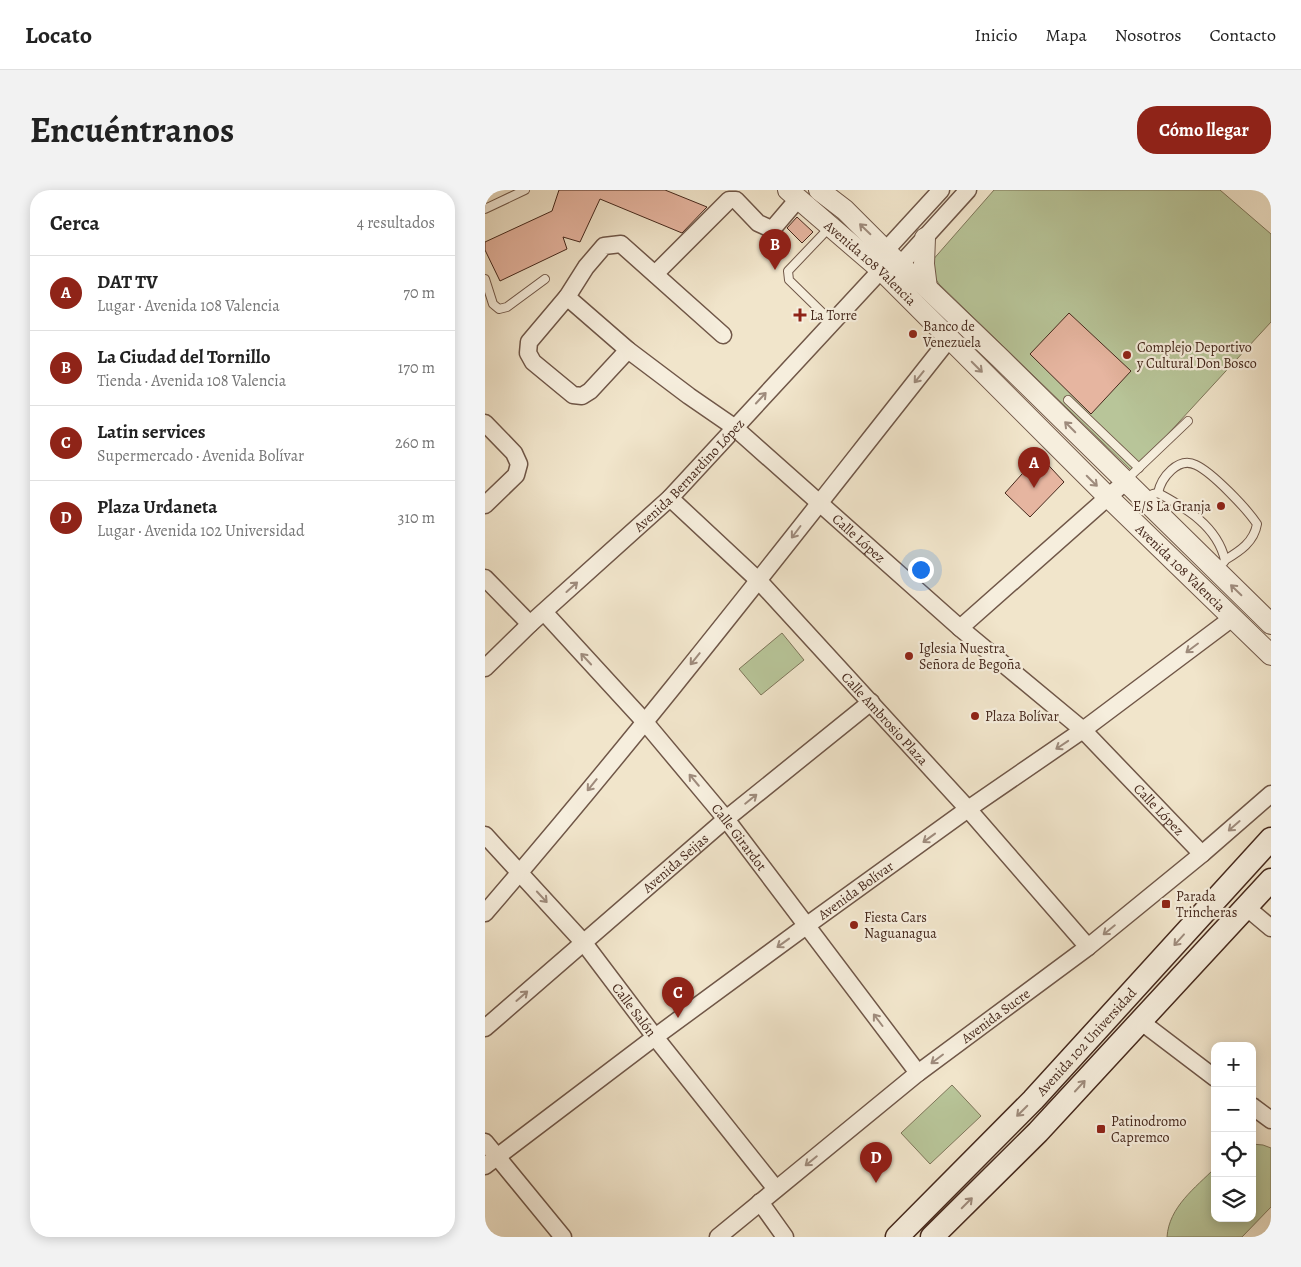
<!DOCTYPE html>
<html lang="es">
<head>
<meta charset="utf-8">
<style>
	body { margin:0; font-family:Alegreya,serif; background:#f2f2f2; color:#222 }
	.controls { position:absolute; right:15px; bottom:15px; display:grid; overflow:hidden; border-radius:10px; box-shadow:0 2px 12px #0003 }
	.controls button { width:45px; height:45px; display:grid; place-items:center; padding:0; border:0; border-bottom:1px solid #e0e0e0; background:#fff; color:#222; font:25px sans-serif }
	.you { position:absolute; left:435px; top:379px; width:18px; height:18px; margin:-12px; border:4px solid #fff; border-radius:50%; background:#1a73e8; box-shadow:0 0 0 8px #1a73e833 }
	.badge { display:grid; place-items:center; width:32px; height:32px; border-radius:50%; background:#8f2418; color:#fff; font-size:16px; font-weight:700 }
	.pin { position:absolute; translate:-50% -41px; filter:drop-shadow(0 1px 2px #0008) }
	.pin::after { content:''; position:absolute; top:26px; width:18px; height:15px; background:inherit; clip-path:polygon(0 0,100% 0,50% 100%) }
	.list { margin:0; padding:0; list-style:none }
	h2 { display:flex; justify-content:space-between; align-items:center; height:65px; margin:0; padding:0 20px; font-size:21px }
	h2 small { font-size:16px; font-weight:400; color:#767676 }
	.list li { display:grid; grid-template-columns:32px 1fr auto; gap:15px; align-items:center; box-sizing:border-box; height:75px; padding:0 20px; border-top:1px solid #e0e0e0 }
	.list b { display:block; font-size:19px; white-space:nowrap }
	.list p { margin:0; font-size:16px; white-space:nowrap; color:#767676 }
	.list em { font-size:16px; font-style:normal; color:#767676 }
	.icon { flex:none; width:28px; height:28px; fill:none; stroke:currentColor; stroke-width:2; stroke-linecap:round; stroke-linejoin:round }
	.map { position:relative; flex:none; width:786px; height:1047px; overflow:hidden; border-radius:20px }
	header { display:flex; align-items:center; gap:30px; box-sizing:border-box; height:70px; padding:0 25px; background:#fff; border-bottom:1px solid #e0e0e0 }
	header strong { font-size:24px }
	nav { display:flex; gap:28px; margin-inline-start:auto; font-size:18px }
	.intro { display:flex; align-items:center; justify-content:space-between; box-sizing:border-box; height:120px; padding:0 30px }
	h1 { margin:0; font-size:35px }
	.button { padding:12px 22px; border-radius:20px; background:#8f2418; color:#fff; font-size:18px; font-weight:700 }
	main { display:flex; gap:30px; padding:0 30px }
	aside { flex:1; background:#fff; border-radius:20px; box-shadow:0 2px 12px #0003 }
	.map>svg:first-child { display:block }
	.green { fill:#b8c599; stroke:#7e765a }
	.building { fill:#e6b5a0; stroke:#45281c }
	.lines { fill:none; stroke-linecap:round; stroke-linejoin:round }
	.service-casing { stroke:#705748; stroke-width:10 }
	.minor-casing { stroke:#705748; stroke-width:19 }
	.tertiary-casing { stroke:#705748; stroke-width:22 }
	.secondary-casing { stroke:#45281c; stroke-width:25 }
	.service { stroke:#f6eedd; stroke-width:8 }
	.minor { stroke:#f6eedd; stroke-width:16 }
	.tertiary { stroke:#f6eedd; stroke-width:20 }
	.secondary { stroke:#f6eedd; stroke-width:22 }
	.oneway { stroke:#9e8b7c }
	.poi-dot { fill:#8f2418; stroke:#f6eedd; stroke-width:2 }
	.labels { text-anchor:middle; stroke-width:4.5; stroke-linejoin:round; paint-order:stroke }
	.street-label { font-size:14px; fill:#45281c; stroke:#f6eedd }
	.poi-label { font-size:14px; fill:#45281c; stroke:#f6eedd; text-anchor:start }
</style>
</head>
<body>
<header>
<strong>Locato</strong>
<nav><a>Inicio</a><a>Mapa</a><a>Nosotros</a><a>Contacto</a></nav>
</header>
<div class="intro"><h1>Encuéntranos</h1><a class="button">Cómo llegar</a></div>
<main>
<aside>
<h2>Cerca<small>4 resultados</small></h2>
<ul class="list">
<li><span class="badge">A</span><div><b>DAT TV</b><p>Lugar · Avenida 108 Valencia</p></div><em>70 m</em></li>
<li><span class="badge">B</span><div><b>La Ciudad del Tornillo</b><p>Tienda · Avenida 108 Valencia</p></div><em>170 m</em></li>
<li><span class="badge">C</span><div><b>Latin services</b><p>Supermercado · Avenida Bolívar</p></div><em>260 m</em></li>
<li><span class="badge">D</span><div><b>Plaza Urdaneta</b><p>Lugar · Avenida 102 Universidad</p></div><em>310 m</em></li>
</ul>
</aside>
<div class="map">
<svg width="786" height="1047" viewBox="0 0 786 1047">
	<rect width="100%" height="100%" fill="#f1e5cb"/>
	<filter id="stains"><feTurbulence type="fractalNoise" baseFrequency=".004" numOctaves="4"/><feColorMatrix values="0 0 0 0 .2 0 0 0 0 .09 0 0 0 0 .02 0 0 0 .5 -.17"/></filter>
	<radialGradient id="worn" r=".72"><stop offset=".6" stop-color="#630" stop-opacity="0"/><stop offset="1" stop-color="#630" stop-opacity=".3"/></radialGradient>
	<g class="green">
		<polygon points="509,0 735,0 786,44 786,132 648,282 454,94 446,82 446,72"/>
		<polygon points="297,443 319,470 276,505 254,479"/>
		<polygon points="467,895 496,926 445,974 416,943"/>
		<path d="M767,954l11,1 8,3v59l-29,30h-75c2,-30 28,-49 48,-69v50h37z"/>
	</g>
	<g class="building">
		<polygon points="74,0 180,0 222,17 197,43 115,9 95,52 78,47 82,59 15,91 0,60 0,52 67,21"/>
		<polygon points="312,27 328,42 317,53 302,38"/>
		<polygon points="584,123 646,181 606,224 545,164"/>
		<polygon points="554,265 579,292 545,327 520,303"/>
	</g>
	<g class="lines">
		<g class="service-casing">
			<g id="service">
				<polyline points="0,19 40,0"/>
				<polyline points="344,38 303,81 304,90 347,132"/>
				<polyline points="0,89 8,114 14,119 22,117 60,89"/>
				<polyline points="583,210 654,278"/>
				<polyline points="641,290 703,231"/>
				<path d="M673,303c3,-15 20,-37 38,-28 17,8 51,44 61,59 -3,18 -17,27 -32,36"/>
				<path d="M668,304l5,-1c28,15 59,33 67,67l-1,2"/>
			</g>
		</g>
		<g class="minor-casing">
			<g id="minor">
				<polyline points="403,78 415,75 483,0"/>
				<polyline points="170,84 244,10 251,10 273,33 284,38 290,36 313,9"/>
				<polyline points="82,107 44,152 43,163 48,172 88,205 97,206 105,201 143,160"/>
				<path id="s1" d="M238,145l-102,-91 -17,2 -18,21 -19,30 61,53 61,46 45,31 226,201 123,102 119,124"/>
				<polyline points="0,233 29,263 34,274 31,285 0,315"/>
				<path id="s2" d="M185,308l89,83 209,228 120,138"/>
				<polyline points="0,388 45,434"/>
				<path id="s3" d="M59,422l100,109 82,98 192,254"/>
				<polyline points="475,438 640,292"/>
				<path id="s4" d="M0,478l45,-44 140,-126 211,-228 5,-20 55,-60"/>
				<path id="s5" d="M0,645l99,108 71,94 121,152"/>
				<polyline points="761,717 786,738"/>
				<path d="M0,723c161,-186 311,-381 464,-574"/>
				<polyline points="655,831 730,888"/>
				<path id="s6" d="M0,838l241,-209 145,-117"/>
				<polyline points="767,916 786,930"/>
				<polyline points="0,952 78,1047"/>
				<path id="s7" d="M0,976l170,-129 151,-111 162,-117 115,-79 148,-111"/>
				<polyline points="275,1012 300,1047"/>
				<path id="s8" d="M233,1047l200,-164 170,-126 114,-93 69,-60"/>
			</g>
		</g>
		<g class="tertiary-casing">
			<g id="tertiary">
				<path id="s9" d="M303,0l93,80 227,227 163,158"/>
				<polyline points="334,0 360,20 415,75 442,98 515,168 786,434"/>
				<polyline points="440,48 439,74 442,98"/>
			</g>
		</g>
		<g class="secondary-casing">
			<g id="secondary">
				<path id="s10" d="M412,1047l136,-137 238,-261"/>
				<polyline points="447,1047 553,942 786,690"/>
			</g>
		</g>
		<use href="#service" class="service"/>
		<use href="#minor" class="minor"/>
		<use href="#tertiary" class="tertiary"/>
		<use href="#secondary" class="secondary"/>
	</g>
	<defs><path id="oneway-shaft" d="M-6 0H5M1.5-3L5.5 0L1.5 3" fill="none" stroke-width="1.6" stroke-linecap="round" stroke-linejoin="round" transform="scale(1.25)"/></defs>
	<g class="oneway">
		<use href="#oneway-shaft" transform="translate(380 39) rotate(-136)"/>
		<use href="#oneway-shaft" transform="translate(492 177) rotate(45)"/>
		<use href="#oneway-shaft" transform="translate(434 187) rotate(129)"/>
		<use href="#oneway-shaft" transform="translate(276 208) rotate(-47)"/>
		<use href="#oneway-shaft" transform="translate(585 237) rotate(-135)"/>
		<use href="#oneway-shaft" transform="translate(607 291) rotate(45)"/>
		<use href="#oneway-shaft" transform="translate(311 342) rotate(127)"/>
		<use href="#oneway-shaft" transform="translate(87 397) rotate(-42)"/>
		<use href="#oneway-shaft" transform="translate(751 400) rotate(-136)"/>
		<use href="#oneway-shaft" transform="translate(707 458) rotate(143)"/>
		<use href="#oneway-shaft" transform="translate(101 469) rotate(-133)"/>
		<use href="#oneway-shaft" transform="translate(210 469) rotate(129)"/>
		<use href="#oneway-shaft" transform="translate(577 555) rotate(146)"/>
		<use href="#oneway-shaft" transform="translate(209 590) rotate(-130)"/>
		<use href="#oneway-shaft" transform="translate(107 595) rotate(129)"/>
		<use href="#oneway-shaft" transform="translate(266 609) rotate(-39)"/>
		<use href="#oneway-shaft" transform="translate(749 636) rotate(139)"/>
		<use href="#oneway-shaft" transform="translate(444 648) rotate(144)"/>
		<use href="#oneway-shaft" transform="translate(57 707) rotate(47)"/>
		<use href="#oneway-shaft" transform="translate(624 740) rotate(141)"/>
		<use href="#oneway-shaft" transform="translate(694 750) rotate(132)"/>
		<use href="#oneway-shaft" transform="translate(298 753) rotate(144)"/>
		<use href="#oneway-shaft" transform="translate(37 806) rotate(-41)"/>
		<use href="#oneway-shaft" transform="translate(393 830) rotate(-127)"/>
		<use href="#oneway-shaft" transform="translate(452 869) rotate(143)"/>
		<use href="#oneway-shaft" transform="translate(595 896) rotate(-47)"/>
		<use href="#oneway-shaft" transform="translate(537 921) rotate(135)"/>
		<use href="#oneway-shaft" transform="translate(326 971) rotate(141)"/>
		<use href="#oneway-shaft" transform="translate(482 1013) rotate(-45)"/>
	</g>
	<g class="poi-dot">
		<path d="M312.5 117.5h5v5h5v5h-5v5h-5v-5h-5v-5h5z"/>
		<circle cx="428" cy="144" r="5"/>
		<circle cx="642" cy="165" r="5"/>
		<circle cx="736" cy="316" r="5"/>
		<circle cx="424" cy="466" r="5"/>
		<circle cx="490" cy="526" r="5"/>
		<rect x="676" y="709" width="10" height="10" rx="2.5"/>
		<circle cx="369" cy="735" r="5"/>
		<rect x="611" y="934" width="10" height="10" rx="2.5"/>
	</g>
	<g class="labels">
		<g class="street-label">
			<text dy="5" stroke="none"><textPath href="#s9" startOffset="110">Avenida 108 Valencia</textPath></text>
			<text dy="5" stroke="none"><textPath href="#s4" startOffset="281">Avenida Bernardino López</textPath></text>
			<text dy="5" stroke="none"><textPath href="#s1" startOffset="596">Calle López</textPath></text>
			<text dy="5" stroke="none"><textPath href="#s9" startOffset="545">Avenida 108 Valencia</textPath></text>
			<text dy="5" stroke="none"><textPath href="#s2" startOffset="308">Calle Ambrosio Plaza</textPath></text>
			<text dy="5" stroke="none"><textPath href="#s1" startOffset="1001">Calle López</textPath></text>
			<text dy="5" stroke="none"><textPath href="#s3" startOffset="298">Calle Girardot</textPath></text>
			<text dy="5" stroke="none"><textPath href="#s6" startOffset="252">Avenida Seijas</textPath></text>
			<text dy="5" stroke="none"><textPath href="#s7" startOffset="462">Avenida Bolívar</textPath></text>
			<text dy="5" stroke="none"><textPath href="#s5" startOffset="230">Calle Salón</textPath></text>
			<text dy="5" stroke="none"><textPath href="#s8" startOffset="355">Avenida Sucre</textPath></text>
			<text dy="5" stroke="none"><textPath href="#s10" startOffset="272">Avenida 102 Universidad</textPath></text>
		</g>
		<g class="poi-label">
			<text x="325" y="130">La Torre</text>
			<text x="438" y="141">Banco de<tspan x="438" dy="16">Venezuela</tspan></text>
			<text x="652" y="162">Complejo Deportivo<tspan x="652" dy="16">y Cultural Don Bosco</tspan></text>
			<text x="726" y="321" text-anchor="end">E/S La Granja</text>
			<text x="434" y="463">Iglesia Nuestra<tspan x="434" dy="16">Señora de Begoña</tspan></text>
			<text x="500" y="531">Plaza Bolívar</text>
			<text x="691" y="711">Parada<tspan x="691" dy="16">Trincheras</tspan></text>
			<text x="379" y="732">Fiesta Cars<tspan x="379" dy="16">Naguanagua</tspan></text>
			<text x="626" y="936">Patinodromo<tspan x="626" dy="16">Capremco</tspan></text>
		</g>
	</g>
	<rect width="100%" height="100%" filter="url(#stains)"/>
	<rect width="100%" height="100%" fill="url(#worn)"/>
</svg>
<div class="controls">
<button>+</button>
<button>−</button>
<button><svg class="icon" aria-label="locate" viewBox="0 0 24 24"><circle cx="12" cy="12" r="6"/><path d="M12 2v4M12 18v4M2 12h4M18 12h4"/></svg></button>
<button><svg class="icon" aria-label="layers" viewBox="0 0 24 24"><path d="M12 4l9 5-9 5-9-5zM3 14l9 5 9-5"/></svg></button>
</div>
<div class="you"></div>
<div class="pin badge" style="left:549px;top:298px">A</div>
<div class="pin badge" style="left:290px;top:80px">B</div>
<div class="pin badge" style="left:193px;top:828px">C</div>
<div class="pin badge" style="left:391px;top:993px">D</div>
</div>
</main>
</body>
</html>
